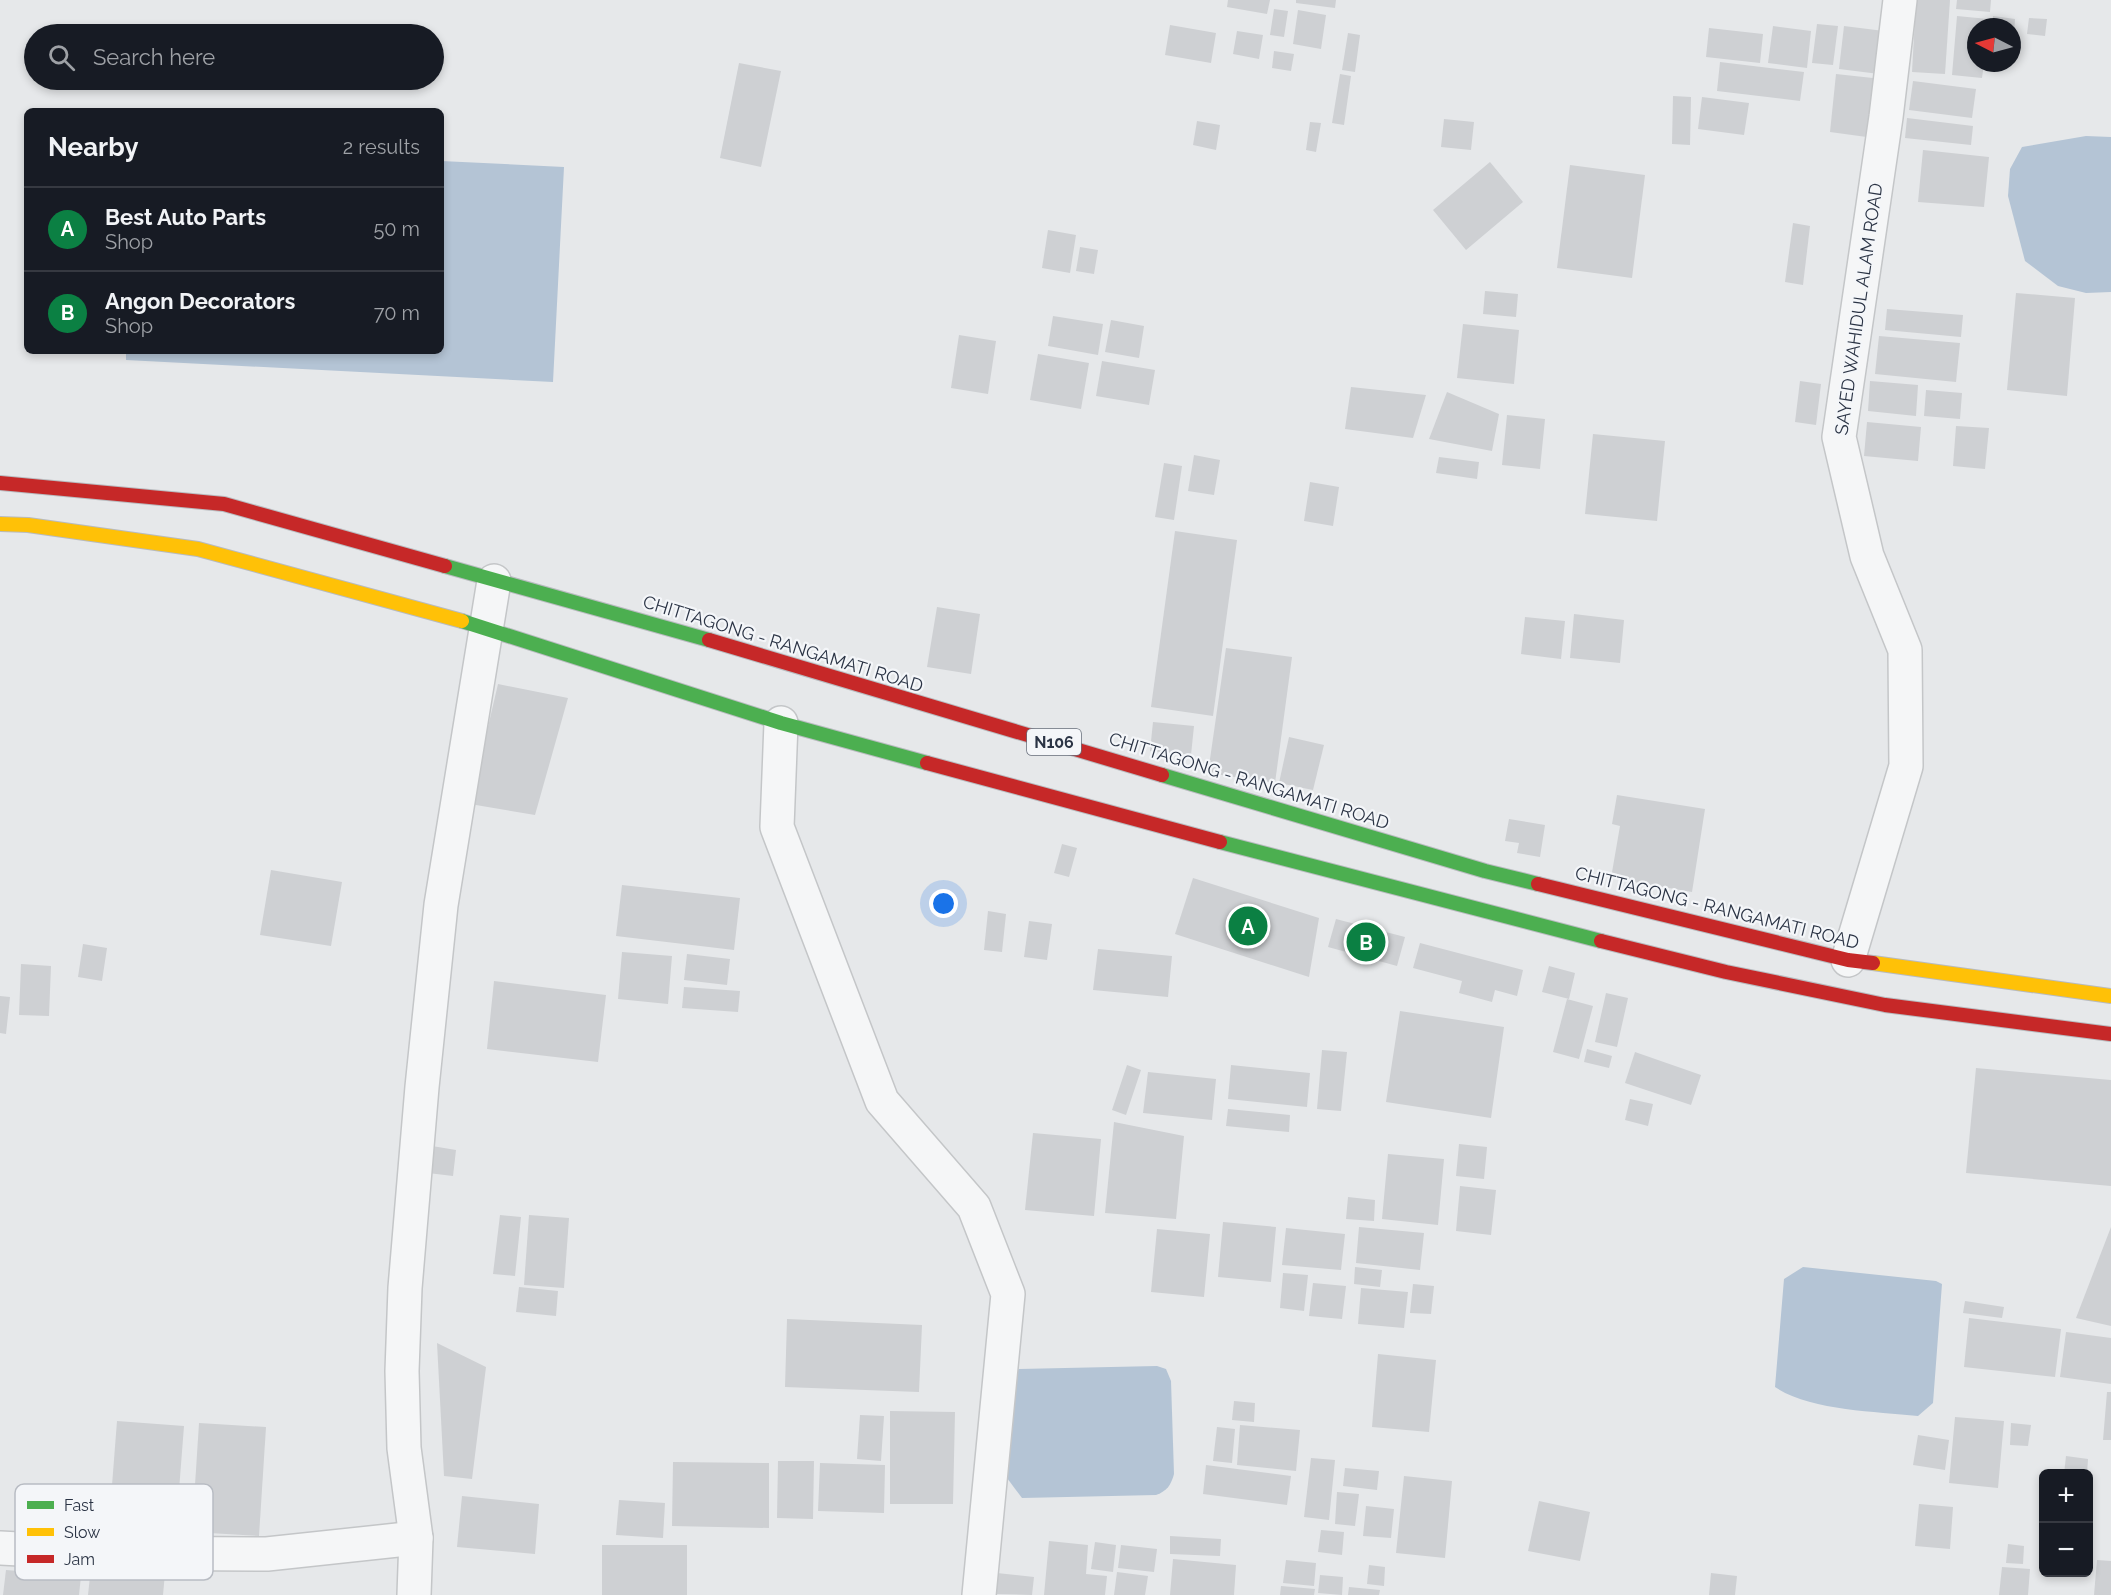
<!DOCTYPE html>
<html lang="en">
<head>
<meta charset="utf-8">
<style>
	body { margin:0; font-family:Raleway,sans-serif; background:#242831; color:#f1f3f6 }
	.controls { position:absolute; right:18px; bottom:18px; display:grid; overflow:hidden; border-radius:9px; box-shadow:0 3px 9px #0003 }
	.controls button { width:54px; height:54px; display:grid; place-items:center; padding:0; border:0; border-bottom:2px solid #363941; background:#171b24; color:#f1f3f6; font:30px sans-serif }
	.compass { position:absolute; left:1967px; top:18px; width:54px; height:54px; border-radius:50%; background:#171b24; box-shadow:0 3px 9px #0003; rotate:276deg }
	.you { position:absolute; left:944px; top:904px; width:21px; height:21px; margin:-15px; border:4px solid #fff; border-radius:50%; background:#1a73e8; box-shadow:0 0 0 9px #1a73e833 }
	.badge { display:grid; place-items:center; width:39px; height:39px; border-radius:50%; background:#0b8043; color:#fff; font-size:20px; font-weight:700 }
	.pin { position:absolute; translate:-50% -50%; border:3px solid #fff; box-shadow:0 2px 6px #0006 }
	.list { margin:0; padding:0; list-style:none }
	h2 { display:flex; justify-content:space-between; align-items:center; height:78px; margin:0; padding:0 24px; font-size:26px }
	h2 small { font-size:20px; font-weight:400; color:#9ea1a6 }
	.list li { display:grid; grid-template-columns:39px 1fr auto; gap:18px; align-items:center; box-sizing:border-box; height:84px; padding:0 24px; border-top:2px solid #363941 }
	.list b { display:block; font-size:22px; white-space:nowrap }
	.list p { margin:0; font-size:20px; white-space:nowrap; color:#9ea1a6 }
	.list em { font-size:20px; font-style:normal; color:#9ea1a6 }
	.icon { flex:none; width:33px; height:33px; fill:none; stroke:currentColor; stroke-width:2; stroke-linecap:round; stroke-linejoin:round }
	.map { position:relative; flex:none; width:2111px; height:1595px; overflow:hidden }
	.search { position:absolute; background:#171b24; box-shadow:0 3px 9px #0003; left:24px; top:24px; width:420px; height:66px; display:flex; align-items:center; gap:15px; box-sizing:border-box; padding:0 21px; border-radius:33px; color:#9ea1a6; font-size:22px }
	.panel { position:absolute; background:#171b24; box-shadow:0 3px 9px #0003; left:24px; top:108px; width:420px; height:246px; border-radius:9px }
	.map>svg:first-child { display:block }
	.water { fill:#b4c4d5 }
	.building { fill:#ced0d3 }
	.lines { fill:none; stroke-linecap:round; stroke-linejoin:round }
	.street-casing { stroke:#c4c6c8; stroke-width:36 }
	.fast-casing { stroke:#b8bbbf; stroke-width:16 }
	.slow-casing { stroke:#b8bbbf; stroke-width:16 }
	.jam-casing { stroke:#b8bbbf; stroke-width:16 }
	.street { stroke:#f5f6f7; stroke-width:33 }
	.fast { stroke:#4caf50; stroke-width:14 }
	.slow { stroke:#ffc107; stroke-width:14 }
	.jam { stroke:#c62828; stroke-width:14 }
	.labels { text-anchor:middle; stroke-width:4.5; stroke-linejoin:round; paint-order:stroke }
	.shield { fill:#f4f6f9; stroke:#676e7b; stroke-width:1.5 }
	.shield-label { font-size:16px; font-weight:bold; fill:#2b3445 }
	.street-label { font-size:18px; fill:#2b3445; stroke:#f4f6f9 }
	.key { fill:#f4f6f9; stroke:#b8bcc3; stroke-width:1.5 }
	.key-label { font-size:16px; fill:#2b3445 }
</style>
</head>
<body>
<div class="map">
<svg width="2111" height="1595" viewBox="0 0 2111 1595">
	<rect width="100%" height="100%" fill="#e6e8ea"/>
	<g class="water">
		<polygon points="2086,136 2111,137 2111,292 2086,293 2058,286 2025,261 2008,196 2010,169 2022,147"/>
		<polygon points="441,161 564,167 553,382 126,360 126,351 441,351"/>
		<path d="M1803,1267l133,14 6,3 -9,119 -15,13c-44,-5 -107,-5 -143,-29l9,-108z"/>
		<path d="M1157,1366l9,3 5,12 3,93c-3,11 -7,17 -18,21l-134,3 -15,-20 -2,-75 4,-27 10,-7z"/>
	</g>
	<g class="building">
		<polygon points="1228,0 1270,0 1267,14 1227,7"/>
		<polygon points="1296,0 1336,0 1335,8 1296,3"/>
		<polygon points="1916,0 1950,0 1945,74 1912,72"/>
		<polygon points="1957,0 1991,0 1990,12 1956,9"/>
		<polygon points="1274,9 1288,11 1284,37 1270,35"/>
		<polygon points="1298,10 1326,15 1321,49 1293,44"/>
		<polygon points="1957,16 1988,19 1987,27 1976,27 1976,63 1984,63 1982,78 1952,75"/>
		<polygon points="1993,16 2015,19 2014,35 2012,27 1992,27"/>
		<polygon points="2029,18 2047,19 2045,36 2027,34"/>
		<polygon points="1817,24 1838,26 1833,65 1812,63"/>
		<polygon points="1170,25 1216,33 1211,63 1165,55"/>
		<polygon points="1773,26 1811,31 1807,68 1768,63"/>
		<polygon points="1844,26 1884,31 1879,74 1839,69"/>
		<polygon points="1709,28 1763,34 1760,63 1706,57"/>
		<polygon points="1237,31 1263,35 1259,59 1233,54"/>
		<polygon points="1348,33 1360,35 1355,72 1342,70"/>
		<polygon points="1274,51 1294,54 1291,71 1272,68"/>
		<polygon points="1720,62 1804,72 1800,101 1717,91"/>
		<polygon points="739,63 781,71 761,167 720,158"/>
		<polygon points="1988,63 2005,63 2005,70 1987,69"/>
		<polygon points="1340,74 1351,76 1344,125 1332,123"/>
		<polygon points="1836,74 1882,79 1874,138 1830,132"/>
		<polygon points="1913,81 1976,89 1972,118 1909,110"/>
		<polygon points="1673,96 1691,97 1690,145 1672,144"/>
		<polygon points="1702,97 1749,103 1744,135 1698,129"/>
		<polygon points="1907,118 1973,126 1971,145 1905,138"/>
		<polygon points="1444,119 1474,122 1471,150 1441,147"/>
		<polygon points="1197,121 1220,125 1216,150 1193,145"/>
		<polygon points="1310,122 1321,123 1316,152 1306,150"/>
		<polygon points="1923,150 1989,157 1984,207 1918,202"/>
		<polygon points="1490,162 1523,202 1466,250 1433,210"/>
		<polygon points="1570,165 1645,175 1632,278 1557,268"/>
		<polygon points="1793,223 1810,226 1803,285 1785,282"/>
		<polygon points="1048,230 1076,235 1070,273 1042,268"/>
		<polygon points="1080,247 1098,250 1094,274 1076,271"/>
		<polygon points="1485,291 1518,294 1516,317 1483,314"/>
		<polygon points="2016,293 2075,298 2067,396 2007,390"/>
		<polygon points="1887,309 1963,315 1961,337 1885,330"/>
		<polygon points="1053,316 1103,324 1098,355 1048,346"/>
		<polygon points="1111,320 1144,326 1139,358 1105,352"/>
		<polygon points="1463,324 1519,330 1514,384 1457,378"/>
		<polygon points="959,335 996,341 988,394 951,388"/>
		<polygon points="1879,336 1960,343 1956,382 1875,374"/>
		<polygon points="1038,354 1089,363 1081,409 1030,400"/>
		<polygon points="1102,361 1155,370 1149,405 1096,396"/>
		<polygon points="1800,381 1821,384 1816,425 1795,422"/>
		<polygon points="1870,381 1918,385 1916,416 1868,411"/>
		<polygon points="1351,387 1426,395 1413,438 1345,429"/>
		<polygon points="1926,390 1962,393 1960,419 1924,416"/>
		<polygon points="1447,392 1499,414 1492,451 1429,439"/>
		<polygon points="1507,415 1545,419 1540,469 1502,465"/>
		<polygon points="1867,422 1921,427 1918,461 1864,456"/>
		<polygon points="1956,426 1989,428 1985,469 1953,466"/>
		<polygon points="1593,434 1665,441 1657,521 1585,514"/>
		<polygon points="1194,455 1220,460 1214,495 1188,491"/>
		<polygon points="1439,457 1479,462 1477,479 1436,473"/>
		<polygon points="1164,463 1182,466 1174,520 1155,517"/>
		<polygon points="1310,482 1339,487 1333,526 1304,521"/>
		<polygon points="1175,531 1237,540 1213,716 1151,707"/>
		<polygon points="937,607 980,614 971,674 927,667"/>
		<polygon points="1574,614 1624,620 1620,663 1570,658"/>
		<polygon points="1525,617 1565,621 1561,659 1521,654"/>
		<polygon points="1226,648 1292,657 1275,783 1208,773"/>
		<polygon points="498,684 568,698 535,815 470,804"/>
		<polygon points="1153,722 1194,726 1191,755 1150,751"/>
		<polygon points="1289,737 1324,745 1313,790 1279,783"/>
		<polygon points="1617,795 1705,809 1692,892 1611,878 1620,826 1612,824"/>
		<polygon points="1509,819 1545,825 1540,857 1517,853 1519,843 1505,841"/>
		<polygon points="1062,844 1077,848 1069,877 1054,873"/>
		<polygon points="271,870 342,882 331,946 260,935"/>
		<polygon points="1193,878 1319,918 1309,977 1175,934"/>
		<polygon points="622,885 740,898 734,950 616,936"/>
		<polygon points="988,911 1006,914 1002,952 984,950"/>
		<polygon points="1336,919 1405,937 1397,966 1328,947"/>
		<polygon points="1029,921 1052,924 1047,960 1024,957"/>
		<polygon points="1420,943 1523,970 1517,996 1495,990 1492,1002 1459,993 1462,981 1413,968"/>
		<polygon points="83,944 107,948 102,981 78,977"/>
		<polygon points="1098,949 1172,956 1168,997 1093,990"/>
		<polygon points="622,952 672,956 668,1004 618,999"/>
		<polygon points="687,954 730,959 727,985 684,980"/>
		<polygon points="21,964 51,966 49,1016 19,1015"/>
		<polygon points="1549,966 1575,973 1569,999 1542,992"/>
		<polygon points="494,981 606,995 598,1062 487,1049"/>
		<polygon points="684,987 740,991 738,1012 682,1008"/>
		<polygon points="1606,993 1628,998 1617,1047 1595,1042"/>
		<polygon points="0,996 10,997 6,1034 0,1033"/>
		<polygon points="1567,999 1593,1006 1579,1059 1553,1052"/>
		<polygon points="1400,1011 1504,1027 1491,1118 1386,1102"/>
		<polygon points="1587,1049 1612,1056 1609,1068 1584,1062"/>
		<polygon points="1322,1050 1347,1052 1341,1111 1317,1109"/>
		<polygon points="1635,1052 1701,1075 1691,1105 1625,1083"/>
		<polygon points="1127,1065 1141,1070 1126,1115 1112,1110"/>
		<polygon points="1231,1065 1310,1073 1307,1107 1228,1099"/>
		<polygon points="1976,1068 2111,1080 2111,1186 1966,1173"/>
		<polygon points="1148,1072 1216,1079 1212,1120 1143,1113"/>
		<polygon points="1630,1099 1653,1104 1648,1126 1625,1120"/>
		<polygon points="1228,1109 1290,1115 1289,1132 1226,1126"/>
		<polygon points="1114,1122 1184,1136 1176,1219 1105,1213"/>
		<polygon points="1033,1133 1101,1139 1094,1216 1025,1210"/>
		<polygon points="1459,1144 1487,1147 1484,1179 1456,1176"/>
		<polygon points="432,1146 456,1150 453,1176 428,1173"/>
		<polygon points="1388,1154 1444,1159 1438,1225 1382,1219"/>
		<polygon points="1460,1186 1496,1190 1491,1235 1456,1231"/>
		<polygon points="1348,1197 1375,1200 1374,1221 1346,1219"/>
		<polygon points="500,1215 521,1217 515,1276 493,1274"/>
		<polygon points="529,1215 569,1218 564,1288 524,1285"/>
		<polygon points="1223,1222 1276,1227 1271,1282 1218,1277"/>
		<polygon points="1359,1227 1424,1233 1420,1270 1356,1263"/>
		<polygon points="2111,1227 2111,1326 2076,1318"/>
		<polygon points="1286,1228 1345,1234 1341,1270 1282,1265"/>
		<polygon points="1157,1229 1210,1234 1204,1297 1151,1292"/>
		<polygon points="1355,1267 1382,1270 1380,1287 1354,1284"/>
		<polygon points="1283,1273 1308,1275 1304,1311 1280,1308"/>
		<polygon points="1313,1283 1346,1286 1342,1319 1309,1316"/>
		<polygon points="1413,1284 1434,1286 1431,1314 1410,1313"/>
		<polygon points="519,1287 558,1291 556,1316 516,1312"/>
		<polygon points="1361,1288 1408,1292 1404,1328 1358,1324"/>
		<polygon points="1965,1301 2004,1307 2002,1318 1963,1313"/>
		<polygon points="1969,1318 2061,1329 2055,1377 1964,1367"/>
		<polygon points="787,1319 922,1325 919,1392 785,1387"/>
		<polygon points="2066,1332 2111,1338 2111,1384 2060,1377"/>
		<polygon points="437,1343 486,1367 472,1479 444,1476"/>
		<polygon points="1378,1354 1436,1360 1429,1432 1372,1427"/>
		<polygon points="2107,1392 2111,1392 2111,1440 2103,1440"/>
		<polygon points="1234,1401 1255,1403 1254,1422 1232,1420"/>
		<polygon points="890,1411 955,1412 953,1504 890,1504"/>
		<polygon points="860,1415 884,1416 881,1461 857,1459"/>
		<polygon points="1955,1417 2004,1421 1998,1488 1949,1483"/>
		<polygon points="117,1421 184,1426 176,1529 109,1524"/>
		<polygon points="199,1423 266,1427 259,1536 192,1532"/>
		<polygon points="2011,1423 2031,1425 2028,1446 2010,1445"/>
		<polygon points="1240,1425 1300,1430 1296,1471 1237,1465"/>
		<polygon points="1217,1427 1235,1429 1232,1463 1213,1461"/>
		<polygon points="1918,1435 1949,1440 1945,1470 1913,1465"/>
		<polygon points="2066,1456 2088,1459 2087,1474 2064,1474"/>
		<polygon points="1311,1458 1335,1460 1329,1520 1304,1517"/>
		<polygon points="778,1461 814,1461 813,1519 777,1518"/>
		<polygon points="673,1462 769,1463 769,1528 672,1526"/>
		<polygon points="820,1463 885,1465 884,1513 818,1511"/>
		<polygon points="1206,1465 1291,1476 1287,1505 1203,1494"/>
		<polygon points="1345,1468 1379,1471 1377,1490 1343,1486"/>
		<polygon points="1404,1476 1452,1481 1445,1558 1396,1553"/>
		<polygon points="1337,1492 1359,1494 1355,1526 1335,1524"/>
		<polygon points="462,1496 539,1504 535,1554 457,1547"/>
		<polygon points="619,1500 665,1503 663,1538 616,1535"/>
		<polygon points="1539,1501 1590,1512 1580,1561 1528,1551"/>
		<polygon points="1919,1504 1953,1507 1950,1549 1915,1546"/>
		<polygon points="1366,1506 1394,1509 1391,1538 1363,1536"/>
		<polygon points="1321,1530 1344,1532 1342,1555 1318,1552"/>
		<polygon points="1170,1536 1221,1539 1220,1556 1170,1554"/>
		<polygon points="1049,1541 1088,1545 1086,1574 1107,1576 1105,1595 1044,1595"/>
		<polygon points="1095,1542 1116,1545 1113,1572 1091,1569"/>
		<polygon points="2008,1544 2024,1546 2023,1564 2006,1563"/>
		<rect x="602" y="1545" width="85" height="50"/>
		<polygon points="1121,1545 1157,1549 1154,1572 1118,1568"/>
		<polygon points="1173,1559 1236,1565 1234,1595 1170,1595"/>
		<polygon points="1286,1560 1316,1563 1314,1586 1283,1583"/>
		<polygon points="2097,1560 2111,1561 2111,1595 2094,1595"/>
		<polygon points="1369,1565 1385,1567 1384,1586 1367,1584"/>
		<polygon points="91,1567 165,1573 163,1595 88,1595"/>
		<polygon points="2002,1567 2030,1569 2028,1595 1999,1595"/>
		<polygon points="6,1570 81,1576 79,1595 3,1595"/>
		<polygon points="1117,1572 1148,1576 1145,1595 1114,1595"/>
		<polygon points="997,1573 1034,1577 1032,1595 995,1594"/>
		<polygon points="1711,1573 1737,1576 1735,1595 1709,1595"/>
		<polygon points="1320,1575 1343,1577 1342,1595 1318,1593"/>
		<polygon points="1281,1586 1315,1589 1314,1595 1280,1595"/>
		<polygon points="1349,1587 1380,1590 1379,1595 1348,1595"/>
	</g>
	<g class="lines">
		<g class="street-casing">
			<g id="street">
				<polyline points="781,723 777,827 882,1101 974,1207 1008,1294 979,1595"/>
				<polyline points="1848,960 1906,766 1905,650 1867,556 1839,437 1886,117 1900,0"/>
				<polyline points="0,1548 94,1553 267,1554 416,1538"/>
				<polyline points="414,1595 416,1538 404,1448 402,1371 405,1288 422,1087 441,905 494,581"/>
			</g>
		</g>
		<g class="fast-casing">
			<g id="fast">
				<polyline points="445,566 709,640"/>
				<polyline points="462,621 781,723 927,763"/>
				<polyline points="1162,775 1485,871 1538,884"/>
				<polyline points="1220,842 1601,941"/>
			</g>
		</g>
		<g class="slow-casing">
			<g id="slow">
				<polyline points="0,524 28,525 198,549 462,621"/>
				<polyline points="1873,963 2111,996"/>
			</g>
		</g>
		<g class="jam-casing">
			<g id="jam">
				<polyline points="0,483 224,504 445,566"/>
				<polyline points="709,640 1162,775"/>
				<polyline points="927,763 1220,842"/>
				<polyline points="1538,884 1848,960 1873,963"/>
				<polyline points="1601,941 1726,972 1885,1005 2111,1034"/>
			</g>
		</g>
		<use href="#street" class="street"/>
		<use href="#fast" class="fast"/>
		<use href="#slow" class="slow"/>
		<use href="#jam" class="jam"/>
	</g>
	<g class="labels">
		<rect class="shield" x="1027" y="729" width="54" height="26" rx="4.5"/>
		<g class="shield-label">
			<text x="1054" y="748">N106</text>
		</g>
		<g class="street-label">
			<text transform="translate(1859 309) rotate(-82)" y="6">SAYED WAHIDUL ALAM ROAD</text>
			<text transform="translate(783 644) rotate(17)" y="6">CHITTAGONG - RANGAMATI ROAD</text>
			<text transform="translate(1249 781) rotate(17)" y="6">CHITTAGONG - RANGAMATI ROAD</text>
			<text transform="translate(1717 908) rotate(14)" y="6">CHITTAGONG - RANGAMATI ROAD</text>
		</g>
	</g>
	<rect x="15" y="1484" width="198" height="96" rx="9" class="key"/>
	<rect x="27" y="1501" width="27" height="8" fill="#4caf50"/>
	<rect x="27" y="1528" width="27" height="8" fill="#ffc107"/>
	<rect x="27" y="1555" width="27" height="8" fill="#c62828"/>
	<g class="key-label">
		<text x="64" y="1511">Fast</text>
		<text x="64" y="1538">Slow</text>
		<text x="64" y="1565">Jam</text>
	</g>
</svg>
<div class="controls">
<button>+</button>
<button>−</button>
</div>
<svg class="compass" viewBox="-18 -18 36 36"><path d="M0-13l5 13h-10z" fill="#e53935"/><path d="M0 13l5-13h-10z" fill="#9ea1a6"/></svg>
<div class="you"></div>
<div class="pin badge" style="left:1248px;top:926px">A</div>
<div class="pin badge" style="left:1366px;top:942px">B</div>
<div class="search"><svg class="icon" aria-label="search" viewBox="0 0 24 24"><circle cx="10" cy="10" r="6"/><path d="M15 15l6 6"/></svg>Search here</div>
<section class="panel">
<h2>Nearby<small>2 results</small></h2>
<ul class="list">
<li><span class="badge">A</span><div><b>Best Auto Parts</b><p>Shop</p></div><em>50 m</em></li>
<li><span class="badge">B</span><div><b>Angon Decorators</b><p>Shop</p></div><em>70 m</em></li>
</ul>
</section>
</div>
</body>
</html>
